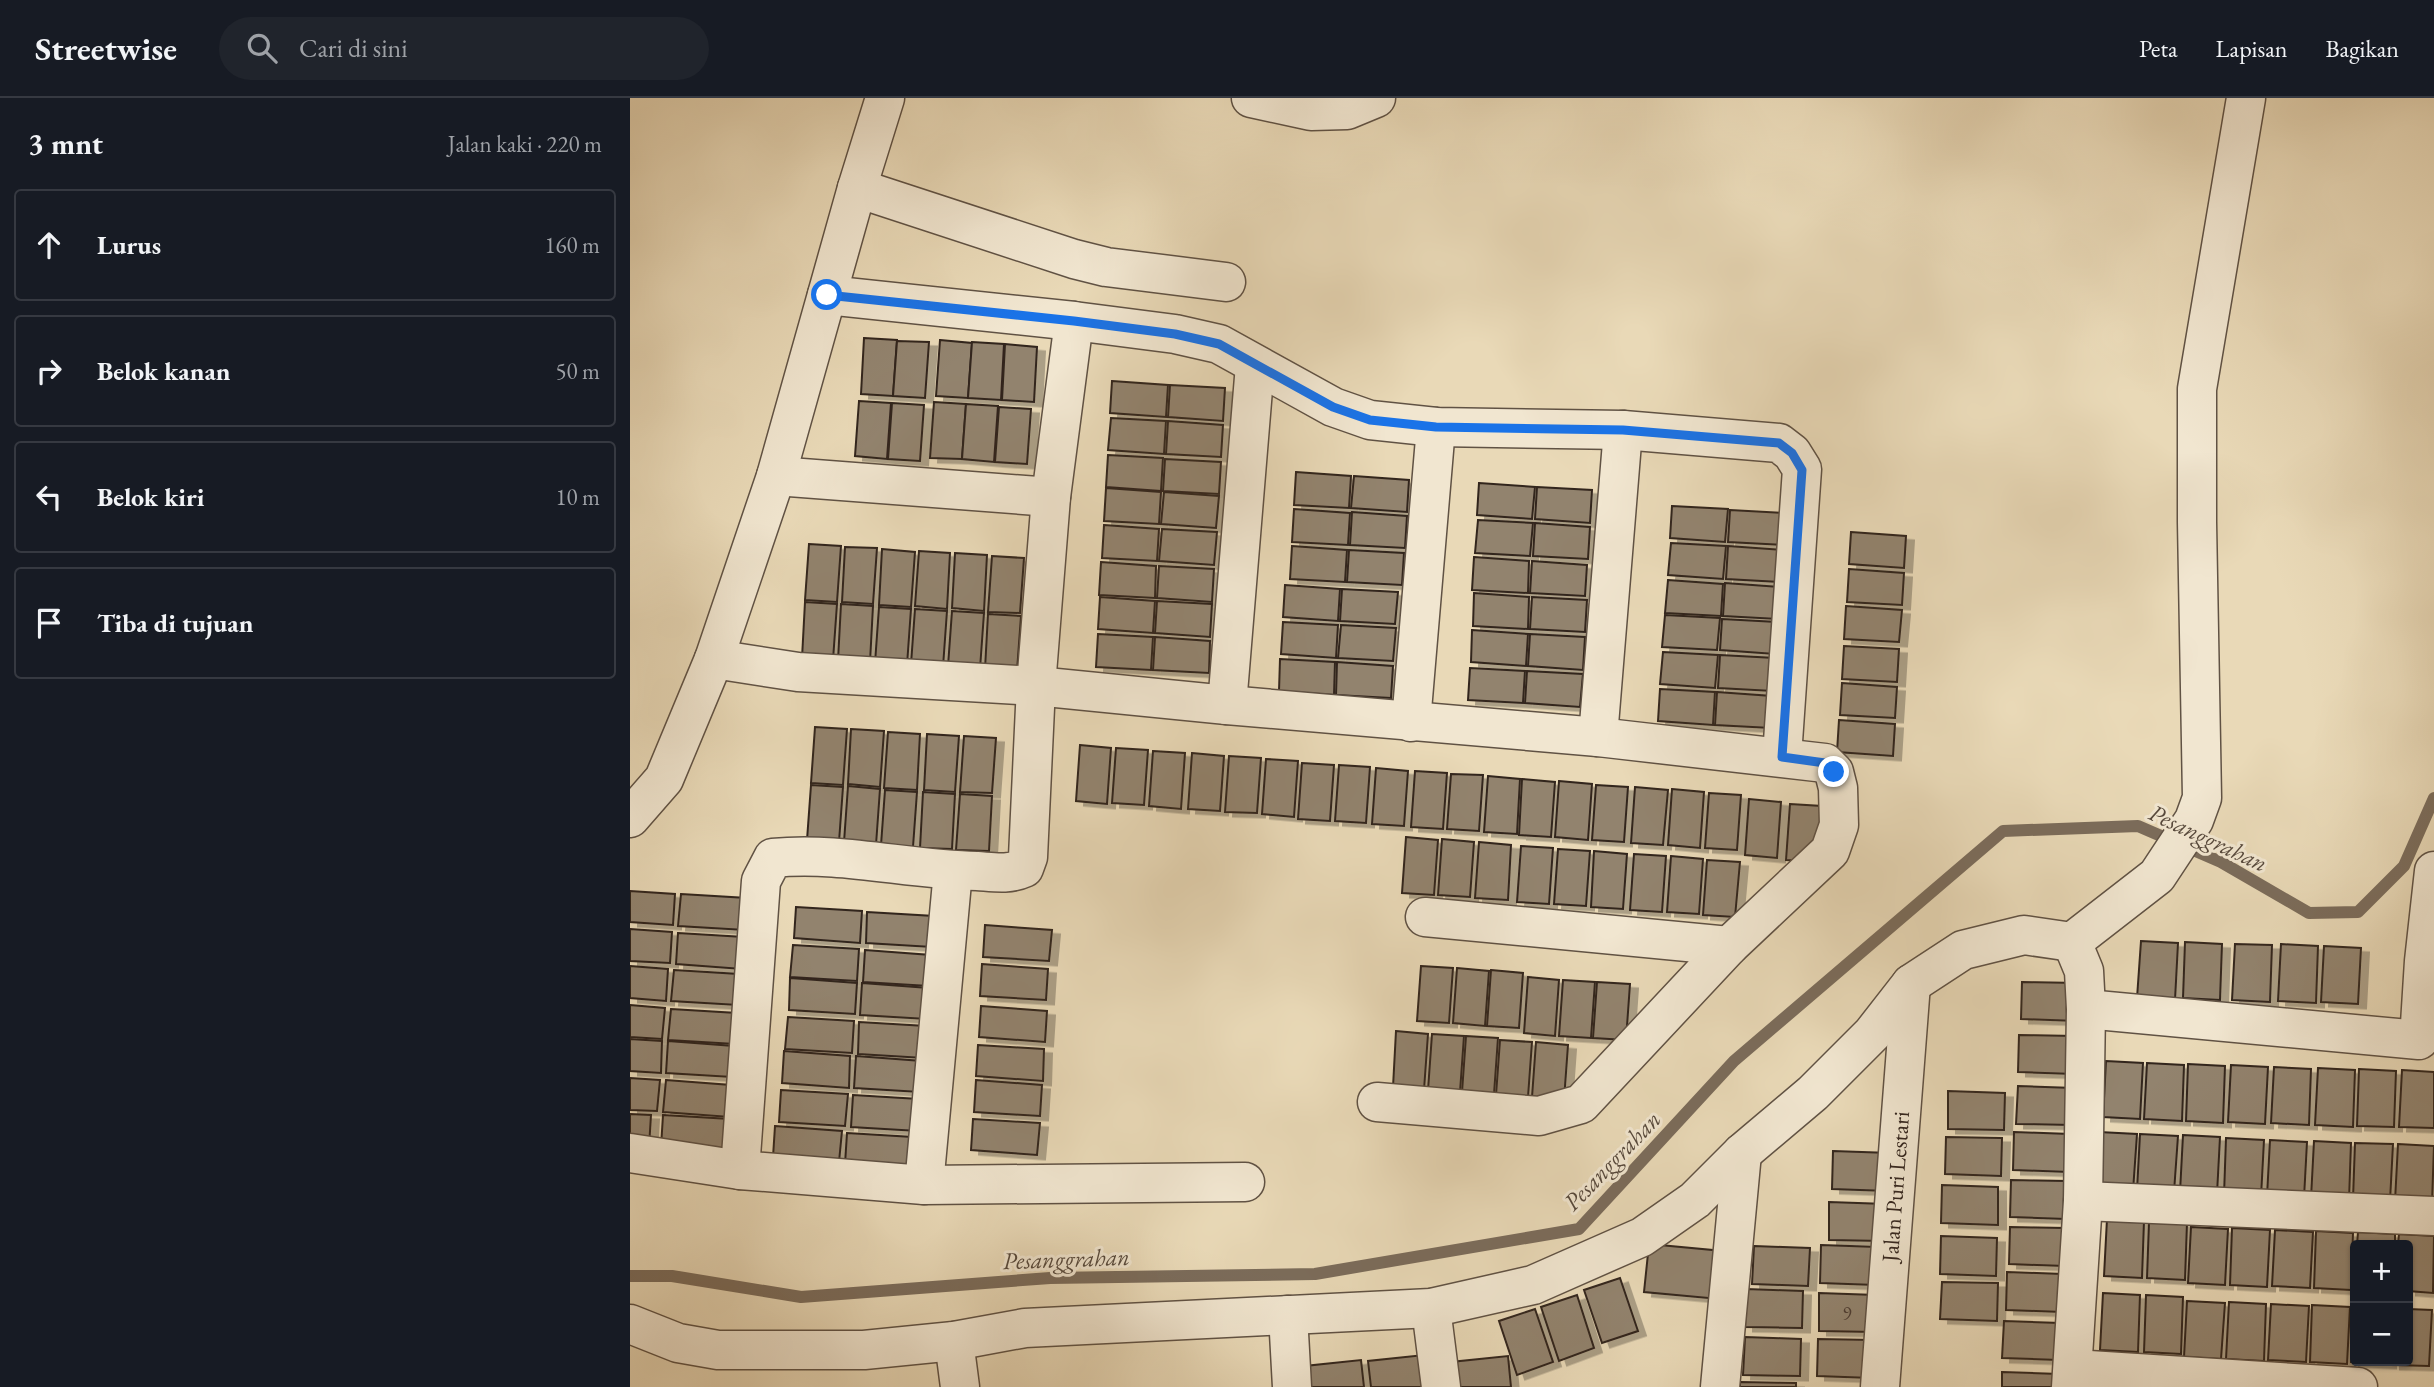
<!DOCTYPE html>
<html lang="id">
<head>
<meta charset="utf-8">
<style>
	body { margin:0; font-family:"EB Garamond",serif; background:#20242c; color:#f1f3f6 }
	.controls { position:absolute; right:21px; bottom:21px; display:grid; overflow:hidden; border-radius:7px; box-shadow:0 2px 5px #0004 }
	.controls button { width:63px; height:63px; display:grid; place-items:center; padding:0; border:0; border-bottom:2px solid #363941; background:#171b24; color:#f1f3f6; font:35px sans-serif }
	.stop { position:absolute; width:21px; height:21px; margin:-16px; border:5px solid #1a73e8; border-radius:50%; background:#fff }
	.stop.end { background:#1a73e8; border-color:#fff; box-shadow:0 2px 7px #0008 }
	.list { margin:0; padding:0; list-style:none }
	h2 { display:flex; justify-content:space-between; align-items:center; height:91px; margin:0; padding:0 28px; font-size:30px }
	h2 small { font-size:23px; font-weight:400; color:#9ea1a6 }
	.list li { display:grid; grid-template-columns:46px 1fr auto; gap:21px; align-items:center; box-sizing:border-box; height:112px; margin:0 14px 14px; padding:0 14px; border:2px solid #363941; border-radius:7px }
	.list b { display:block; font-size:26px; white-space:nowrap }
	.list em { font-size:23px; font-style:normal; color:#9ea1a6 }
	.icon { flex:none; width:38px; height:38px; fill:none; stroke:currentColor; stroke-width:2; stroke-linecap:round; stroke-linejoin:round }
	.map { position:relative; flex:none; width:1804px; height:1289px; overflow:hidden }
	header { display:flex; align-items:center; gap:42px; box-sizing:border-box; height:98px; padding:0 35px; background:#171b24; border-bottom:2px solid #363941 }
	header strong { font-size:33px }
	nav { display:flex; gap:38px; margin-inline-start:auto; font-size:24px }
	.search { width:490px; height:63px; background:#20242c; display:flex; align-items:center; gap:18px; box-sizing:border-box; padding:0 24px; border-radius:38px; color:#9ea1a6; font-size:26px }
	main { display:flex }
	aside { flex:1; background:#171b24 }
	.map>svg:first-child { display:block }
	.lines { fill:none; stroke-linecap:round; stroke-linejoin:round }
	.stream { stroke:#7b6c5b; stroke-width:12 }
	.building { fill:#92836e; stroke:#33251e; stroke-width:2; filter:url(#shadow) }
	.street-casing { stroke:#605244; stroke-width:41 }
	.street { stroke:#f1e6d0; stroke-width:38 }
	.route { stroke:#1a73e8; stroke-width:9 }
	.labels { text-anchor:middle; stroke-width:6; stroke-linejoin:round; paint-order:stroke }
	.number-label { font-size:19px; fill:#4b3c32 }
	.street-label { font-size:23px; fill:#33251e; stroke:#f1e6d0 }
	.water-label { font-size:24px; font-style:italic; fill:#57493c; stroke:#f1e6d0 }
</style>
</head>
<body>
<header>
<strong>Streetwise</strong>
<div class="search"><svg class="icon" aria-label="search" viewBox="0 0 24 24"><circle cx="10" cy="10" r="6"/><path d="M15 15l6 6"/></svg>Cari di sini</div>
<nav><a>Peta</a><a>Lapisan</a><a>Bagikan</a></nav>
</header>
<main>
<aside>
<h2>3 mnt<small>Jalan kaki · 220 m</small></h2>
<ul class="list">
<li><svg class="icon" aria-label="ahead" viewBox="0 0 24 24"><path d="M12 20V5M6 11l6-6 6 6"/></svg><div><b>Lurus</b></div><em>160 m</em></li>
<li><svg class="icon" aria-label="right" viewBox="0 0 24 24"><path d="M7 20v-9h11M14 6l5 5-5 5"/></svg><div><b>Belok kanan</b></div><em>50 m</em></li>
<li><svg class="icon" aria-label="left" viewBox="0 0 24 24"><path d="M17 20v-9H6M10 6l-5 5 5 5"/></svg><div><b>Belok kiri</b></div><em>10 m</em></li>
<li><svg class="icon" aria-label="arrive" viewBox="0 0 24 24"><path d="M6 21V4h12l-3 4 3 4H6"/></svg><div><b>Tiba di tujuan</b></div></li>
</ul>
</aside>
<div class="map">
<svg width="1804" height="1289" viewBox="0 0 1804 1289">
	<defs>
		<filter id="shadow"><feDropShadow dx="8" dy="4.5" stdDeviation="0" flood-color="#0004"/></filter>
	</defs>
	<rect width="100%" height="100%" fill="#e9d9b7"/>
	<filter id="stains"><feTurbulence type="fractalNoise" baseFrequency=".00286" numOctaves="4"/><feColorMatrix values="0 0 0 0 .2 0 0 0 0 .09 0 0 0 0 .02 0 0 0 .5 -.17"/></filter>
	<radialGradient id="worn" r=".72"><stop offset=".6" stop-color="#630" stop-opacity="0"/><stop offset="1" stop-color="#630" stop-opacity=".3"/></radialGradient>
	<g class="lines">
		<polyline class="stream" points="0,1178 42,1178 171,1199 420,1180 685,1176 949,1131 1104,963 1373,733 1508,728 1591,764 1679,815 1728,814 1774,768 1804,700"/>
	</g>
	<g class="building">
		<polygon points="234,240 267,242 263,298 231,296"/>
		<polygon points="310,242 342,245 338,300 306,298"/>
		<polygon points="267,243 299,244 295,300 263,298"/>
		<polygon points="342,244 374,246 371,302 338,300"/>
		<polygon points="375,246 407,249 404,304 372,302"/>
		<polygon points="482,283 538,287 536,319 480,315"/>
		<polygon points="540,287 595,290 593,323 538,319"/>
		<polygon points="229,303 261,305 257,361 225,358"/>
		<polygon points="304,304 336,306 332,361 300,360"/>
		<polygon points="262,305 294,307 290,363 258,361"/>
		<polygon points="336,306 368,308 364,364 332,361"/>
		<polygon points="369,309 401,311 397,366 365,364"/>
		<polygon points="481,320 536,323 534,356 478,352"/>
		<polygon points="538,323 593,327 591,359 536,356"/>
		<polygon points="478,357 533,360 531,393 476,389"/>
		<polygon points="535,361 591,364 589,396 533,393"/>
		<polygon points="666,374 721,378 719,410 664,407"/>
		<polygon points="724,378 779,382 777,414 721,410"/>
		<polygon points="849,385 905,389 902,421 847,417"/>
		<polygon points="907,389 962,392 960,425 905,421"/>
		<polygon points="476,390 531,394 529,426 474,423"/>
		<polygon points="534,394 589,398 586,430 531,426"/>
		<polygon points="1042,408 1098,411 1095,444 1040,440"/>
		<polygon points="664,411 720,415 718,447 662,444"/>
		<polygon points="1100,412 1155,415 1153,447 1098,444"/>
		<polygon points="722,414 777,418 775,450 720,447"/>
		<polygon points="848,422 903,425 900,458 845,455"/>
		<polygon points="905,425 960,429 958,461 903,458"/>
		<polygon points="474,427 529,431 527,463 472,460"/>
		<polygon points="532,431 587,434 584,467 529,463"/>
		<polygon points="1221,434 1276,438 1274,470 1219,466"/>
		<polygon points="1041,445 1096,448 1093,481 1038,477"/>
		<polygon points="179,446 211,448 207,504 175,502"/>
		<polygon points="662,448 717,452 715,484 660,481"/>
		<polygon points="1098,448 1153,452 1151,484 1096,481"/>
		<polygon points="215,449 247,450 243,506 212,504"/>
		<polygon points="252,451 285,454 281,509 249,507"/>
		<polygon points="719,452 774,455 772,487 717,484"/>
		<polygon points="289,453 320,455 317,511 285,508"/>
		<polygon points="325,455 357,457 354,513 322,510"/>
		<polygon points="362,458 394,460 390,515 358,514"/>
		<polygon points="844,459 899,463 898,495 842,492"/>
		<polygon points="902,463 957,467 955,498 900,495"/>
		<polygon points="471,464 526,468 525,500 469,497"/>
		<polygon points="529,468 584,471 582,504 527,500"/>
		<polygon points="1219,471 1274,475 1272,507 1217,504"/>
		<polygon points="1038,482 1093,486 1091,518 1035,515"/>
		<polygon points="1095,485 1150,489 1148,521 1093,518"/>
		<polygon points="655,487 710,491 708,523 653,519"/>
		<polygon points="712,491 768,494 765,526 710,523"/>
		<polygon points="844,495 899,499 898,531 843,528"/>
		<polygon points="470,499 525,503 523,535 468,531"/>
		<polygon points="902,499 957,502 955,534 900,531"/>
		<polygon points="527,503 582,506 580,539 525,535"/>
		<polygon points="175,504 207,506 203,562 172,560"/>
		<polygon points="211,506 243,508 240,564 208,562"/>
		<polygon points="1216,508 1272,512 1269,544 1214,541"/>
		<polygon points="249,509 281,511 277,567 245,565"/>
		<polygon points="285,511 317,513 313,569 281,566"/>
		<polygon points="322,513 354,515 350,571 318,568"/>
		<polygon points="358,516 391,518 387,573 355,571"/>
		<polygon points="1035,517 1090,520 1087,552 1032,549"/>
		<polygon points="1092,521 1147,524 1145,556 1090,552"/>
		<polygon points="653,524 708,527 706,560 651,556"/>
		<polygon points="711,527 766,530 763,563 708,560"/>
		<polygon points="842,532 898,536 896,568 841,564"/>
		<polygon points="468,536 523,539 521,572 466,569"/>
		<polygon points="900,536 955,539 953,572 898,568"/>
		<polygon points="525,539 580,543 579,575 523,572"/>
		<polygon points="1214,548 1269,551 1267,584 1212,581"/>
		<polygon points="1033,554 1088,557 1085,590 1030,586"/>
		<polygon points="1090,557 1145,560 1143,593 1088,590"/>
		<polygon points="650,561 705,564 704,597 649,593"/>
		<polygon points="707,564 763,568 761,600 706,597"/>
		<polygon points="840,570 895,573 893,605 838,602"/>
		<polygon points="897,573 953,576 950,609 895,605"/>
		<polygon points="1212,585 1267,589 1265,620 1210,617"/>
		<polygon points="1030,591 1085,594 1083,627 1028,623"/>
		<polygon points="1087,594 1142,598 1141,630 1085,627"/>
		<polygon points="1209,622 1265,626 1263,658 1207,654"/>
		<polygon points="185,629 217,631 213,687 181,685"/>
		<polygon points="221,631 254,633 250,689 218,686"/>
		<polygon points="258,634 290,636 287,692 254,690"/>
		<polygon points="297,636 329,638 325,694 294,692"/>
		<polygon points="334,638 366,640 362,695 330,694"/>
		<polygon points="450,647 481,650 477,706 446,703"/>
		<polygon points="486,650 518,652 514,707 482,705"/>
		<polygon points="523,653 555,655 551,711 519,708"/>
		<polygon points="562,655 594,658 590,713 558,711"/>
		<polygon points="599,658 631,660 627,715 595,714"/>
		<polygon points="636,661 668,663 664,719 632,716"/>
		<polygon points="672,665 704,667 700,723 668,721"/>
		<polygon points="709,667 740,669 736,725 705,723"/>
		<polygon points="746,670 778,673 774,728 742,726"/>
		<polygon points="785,673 817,675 813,731 781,729"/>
		<polygon points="821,676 853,677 849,733 817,731"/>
		<polygon points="858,678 890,681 887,736 854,734"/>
		<polygon points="892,681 925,684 921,739 889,737"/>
		<polygon points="929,683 962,686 958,742 925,739"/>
		<polygon points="181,687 213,689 209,744 177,742"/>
		<polygon points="966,687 998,689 994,744 962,742"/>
		<polygon points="218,688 250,691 246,747 214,744"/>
		<polygon points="1005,689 1038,692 1033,747 1001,745"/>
		<polygon points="1042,691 1074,694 1070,750 1038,747"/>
		<polygon points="255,692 287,694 283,749 251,747"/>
		<polygon points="293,694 325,696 322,751 290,750"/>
		<polygon points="1079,695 1111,697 1107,752 1075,750"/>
		<polygon points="330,696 362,698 359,753 326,752"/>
		<polygon points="1119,701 1151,704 1147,760 1115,757"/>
		<polygon points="1160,706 1192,708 1188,764 1156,762"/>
		<polygon points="776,739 808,742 804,797 772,795"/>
		<polygon points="812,741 844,744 840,799 808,797"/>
		<polygon points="849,744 881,747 878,802 845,800"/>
		<polygon points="891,748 923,750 919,806 887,804"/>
		<polygon points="928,751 960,753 956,808 924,806"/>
		<polygon points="964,753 997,756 993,811 961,809"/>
		<polygon points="1004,756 1036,758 1032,814 1000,812"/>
		<polygon points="1041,758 1073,761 1069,816 1037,814"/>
		<polygon points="1077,762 1110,764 1105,819 1073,817"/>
		<polygon points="0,793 45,796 43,827 0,824"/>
		<polygon points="51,796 117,800 115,832 48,828"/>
		<polygon points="166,809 232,813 230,845 164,840"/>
		<polygon points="237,814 304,818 302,849 236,845"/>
		<polygon points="355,827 422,832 419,863 353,859"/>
		<polygon points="0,831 42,834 40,865 0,863"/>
		<polygon points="48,835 114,839 112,871 46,866"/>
		<polygon points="1511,843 1548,845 1545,902 1507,900"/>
		<polygon points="1555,844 1592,846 1590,902 1553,900"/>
		<polygon points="1605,846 1642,847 1640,904 1602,902"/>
		<polygon points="1651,846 1688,848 1686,905 1648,903"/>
		<polygon points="163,847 229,851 227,883 160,879"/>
		<polygon points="1694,848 1731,850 1728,906 1691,904"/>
		<polygon points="235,852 301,857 299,888 233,884"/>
		<polygon points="352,866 418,871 416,902 350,898"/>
		<polygon points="0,868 38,871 36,903 0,900"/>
		<polygon points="791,868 823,870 819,925 787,923"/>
		<polygon points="827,870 859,873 855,928 823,925"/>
		<polygon points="44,872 109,876 108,907 41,903"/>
		<polygon points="861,872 893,875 889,930 857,928"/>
		<polygon points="898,879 929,882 925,938 894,935"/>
		<polygon points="160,880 227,885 225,916 159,912"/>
		<polygon points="933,882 965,884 961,940 929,938"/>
		<polygon points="967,884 1000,886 996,942 963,940"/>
		<polygon points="1392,884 1449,885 1447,923 1391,921"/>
		<polygon points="232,885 299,890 297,921 230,917"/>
		<polygon points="0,907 35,910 32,941 0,939"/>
		<polygon points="351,908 417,913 415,944 349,939"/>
		<polygon points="41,911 107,915 105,946 38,942"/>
		<polygon points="158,919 224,923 222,955 155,951"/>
		<polygon points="229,924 296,928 294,960 228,956"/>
		<polygon points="766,933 798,936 794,992 763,989"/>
		<polygon points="802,936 834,938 830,994 798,992"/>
		<polygon points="1389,937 1445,938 1444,976 1388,974"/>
		<polygon points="836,938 868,940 864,996 832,994"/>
		<polygon points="0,941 32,943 31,975 0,973"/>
		<polygon points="870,942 902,944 898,999 866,997"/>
		<polygon points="38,943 104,948 102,979 36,975"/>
		<polygon points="906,944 938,947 934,1002 902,999"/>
		<polygon points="348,947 414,951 413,983 346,978"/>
		<polygon points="154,953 220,958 219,990 152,985"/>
		<polygon points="226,958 292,963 290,994 224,990"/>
		<polygon points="1476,963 1513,965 1510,1021 1473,1019"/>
		<polygon points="1517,965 1554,967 1552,1023 1514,1021"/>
		<polygon points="1558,966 1595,968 1593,1025 1556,1023"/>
		<polygon points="1601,967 1638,969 1635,1026 1598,1024"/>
		<polygon points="1644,969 1681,971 1679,1027 1641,1025"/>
		<polygon points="1688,970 1725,972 1723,1029 1685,1027"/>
		<polygon points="1729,971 1766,973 1764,1029 1727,1028"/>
		<polygon points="1772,972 1804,974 1804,1030 1769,1029"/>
		<polygon points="0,980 30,982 27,1013 0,1012"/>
		<polygon points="36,982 101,987 100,1019 33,1014"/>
		<polygon points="346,982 412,987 410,1018 344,1014"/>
		<polygon points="1388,988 1444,990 1443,1027 1386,1026"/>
		<polygon points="151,992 218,996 215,1028 149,1024"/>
		<polygon points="1318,993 1375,995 1374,1032 1318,1031"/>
		<polygon points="223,997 289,1001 288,1033 221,1029"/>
		<polygon points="0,1016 21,1017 19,1049 0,1048"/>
		<polygon points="33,1017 100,1021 97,1053 31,1049"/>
		<polygon points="343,1021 410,1025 407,1057 341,1052"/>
		<polygon points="145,1028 212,1033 209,1064 143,1059"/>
		<polygon points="1384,1034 1440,1036 1439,1074 1383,1072"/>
		<polygon points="1469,1034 1507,1036 1503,1093 1466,1091"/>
		<polygon points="217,1035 283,1039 282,1070 215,1066"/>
		<polygon points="1510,1036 1548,1038 1544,1094 1507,1092"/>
		<polygon points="1553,1037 1590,1039 1587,1096 1550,1094"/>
		<polygon points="1316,1039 1372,1040 1371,1078 1315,1076"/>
		<polygon points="1596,1040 1634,1042 1631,1099 1594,1097"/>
		<polygon points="1640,1042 1677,1044 1674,1100 1637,1098"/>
		<polygon points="1684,1043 1721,1045 1719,1102 1681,1100"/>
		<polygon points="1725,1045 1763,1046 1760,1103 1723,1101"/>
		<polygon points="1768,1046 1804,1048 1802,1105 1765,1103"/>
		<polygon points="1203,1053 1260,1055 1258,1093 1202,1091"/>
		<polygon points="1381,1082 1438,1083 1436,1121 1380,1119"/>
		<polygon points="1312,1087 1368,1089 1368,1127 1311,1125"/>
		<polygon points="1199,1104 1256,1106 1254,1143 1199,1142"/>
		<polygon points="1477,1121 1514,1123 1512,1180 1474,1178"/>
		<polygon points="1519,1124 1557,1125 1555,1182 1517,1180"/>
		<polygon points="1380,1129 1436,1130 1435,1168 1379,1166"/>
		<polygon points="1561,1129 1598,1131 1595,1187 1558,1185"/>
		<polygon points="1602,1130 1640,1132 1637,1189 1600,1187"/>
		<polygon points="1645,1132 1683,1134 1680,1190 1642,1188"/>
		<polygon points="1686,1133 1723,1135 1721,1192 1684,1190"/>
		<polygon points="1728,1134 1765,1136 1765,1147 1727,1147"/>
		<polygon points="1769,1136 1804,1138 1803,1195 1778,1193 1778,1147 1768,1147"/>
		<polygon points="1311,1138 1367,1140 1366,1178 1310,1176"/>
		<polygon points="1019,1146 1093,1153 1089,1201 1014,1194"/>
		<polygon points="1191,1147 1248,1149 1246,1187 1190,1185"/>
		<polygon points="1124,1148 1180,1150 1178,1188 1122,1186"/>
		<polygon points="1377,1174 1433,1176 1432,1214 1376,1212"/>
		<polygon points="990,1180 1008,1233 972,1245 954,1192"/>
		<polygon points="1312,1184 1368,1185 1367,1223 1310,1221"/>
		<polygon points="1116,1191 1173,1193 1172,1230 1115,1229"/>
		<polygon points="1189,1195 1246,1197 1245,1234 1189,1233"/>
		<polygon points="1473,1195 1510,1197 1508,1254 1470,1252"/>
		<polygon points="947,1197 964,1250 929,1263 911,1209"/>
		<polygon points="1516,1197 1553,1199 1551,1256 1514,1254"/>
		<polygon points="1557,1203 1595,1205 1591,1261 1554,1259"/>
		<polygon points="1599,1204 1636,1206 1634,1263 1596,1261"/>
		<polygon points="1641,1206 1679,1208 1676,1264 1638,1262"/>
		<polygon points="1682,1207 1720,1209 1717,1266 1680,1264"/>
		<polygon points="1724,1208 1725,1263 1758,1263 1758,1266 1721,1264"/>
		<polygon points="905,1211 923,1264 887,1277 869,1223"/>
		<polygon points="1778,1211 1802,1212 1799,1268 1762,1267 1762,1263 1778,1263"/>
		<polygon points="1374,1223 1430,1225 1429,1262 1372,1260"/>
		<polygon points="1115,1239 1171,1241 1170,1278 1113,1277"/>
		<polygon points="1188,1241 1244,1242 1242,1280 1187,1278"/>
		<polygon points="794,1257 798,1289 741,1289 738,1263"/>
		<polygon points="878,1258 881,1289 824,1289 821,1264"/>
		<polygon points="731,1262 734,1289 677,1289 675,1268"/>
		<polygon points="1372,1274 1429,1276 1428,1289 1372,1289"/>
		<polygon points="1110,1284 1166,1285 1166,1289 1110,1289"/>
	</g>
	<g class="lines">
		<g class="street-casing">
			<g id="street">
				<polyline points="621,0 681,13 717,12 746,0"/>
				<polyline points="227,90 444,161 476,169 596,184"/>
				<polyline points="197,197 444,223 545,236 589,246 703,309 740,322 806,329 993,332 1149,345 1162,355 1172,371 1152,658"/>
				<polyline points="146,378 421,399"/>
				<polyline points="84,561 168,574 406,588 597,607 968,639 1195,665 1204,674 1208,690 1209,727 1200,753 1099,848 951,1006 909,1018 747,1004"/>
				<polyline points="597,607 625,267"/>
				<polyline points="781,624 806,329"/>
				<polyline points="968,639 993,332"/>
				<polyline points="0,720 34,681 84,561 146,378 227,90 255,0"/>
				<polyline points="795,819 1099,848"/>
				<polyline points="1456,911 1789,942 1794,863 1804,773"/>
				<polyline points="0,1055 110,1072 294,1087 323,773"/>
				<path d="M110,1072l21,-289 12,-23c67,-7 136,12 204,13 16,1 32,4 47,-3l4,-11 8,-171 15,-189 23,-176"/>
				<polyline points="294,1087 615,1084"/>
				<polyline points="1453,1103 1804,1118"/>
				<polyline points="801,1210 811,1289"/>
				<polyline points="658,1217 662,1289"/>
				<polyline points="0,1226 48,1245 88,1252 234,1252 324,1243 395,1230 801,1210 903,1187 1012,1139 1065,1102 1112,1055 1183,995 1242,936 1281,886 1333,852 1394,837 1442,844 1527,778 1564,722 1572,700 1567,424 1567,291 1616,0"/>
				<polyline points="324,1243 330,1289"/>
				<polyline points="1443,1271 1728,1289"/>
				<polyline points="1090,1289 1112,1055"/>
				<path id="s1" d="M1250,1289l31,-403"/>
				<polyline points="1441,1289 1453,1103 1456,911 1454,873 1442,844"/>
			</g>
		</g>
		<use href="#street" class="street"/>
	</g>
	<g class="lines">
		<polyline class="route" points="197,197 444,223 545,236 589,246 703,309 740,322 806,329 993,332 1149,345 1162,355 1172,372 1152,659 1195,665 1204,674"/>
	</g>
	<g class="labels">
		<g class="number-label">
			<text x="1217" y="1222">9</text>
		</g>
		<g class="street-label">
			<text dy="8" stroke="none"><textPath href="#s1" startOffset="201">Jalan Puri Lestari</textPath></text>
		</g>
		<g class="water-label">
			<text transform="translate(1578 740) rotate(25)" y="8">Pesanggrahan</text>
			<text transform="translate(982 1063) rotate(-46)" y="8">Pesanggrahan</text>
			<text transform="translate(436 1161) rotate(-2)" y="8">Pesanggrahan</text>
		</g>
	</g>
	<rect width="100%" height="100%" filter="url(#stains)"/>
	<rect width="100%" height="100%" fill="url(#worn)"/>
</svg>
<div class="controls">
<button>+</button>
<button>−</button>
</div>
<div class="stop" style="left:197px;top:197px"></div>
<div class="stop end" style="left:1204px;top:674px"></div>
</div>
</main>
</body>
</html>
